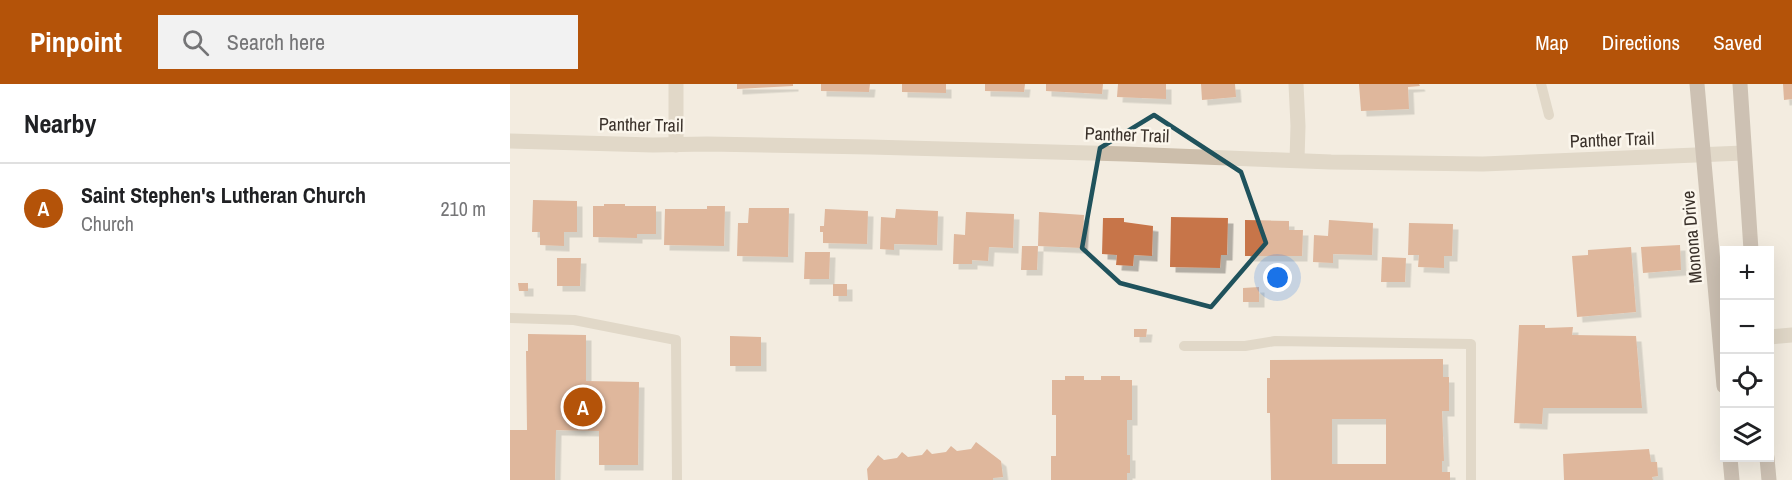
<!DOCTYPE html>
<html lang="en">
<head>
<meta charset="utf-8">
<style>
	body { margin:0; font-family:"Archivo Narrow",sans-serif; background:#f2f2f2; color:#202124 }
	.controls { position:absolute; right:18px; bottom:18px; display:grid; overflow:hidden; border-radius:0px; box-shadow:0 6px 24px #0002 }
	.controls button { width:54px; height:54px; display:grid; place-items:center; padding:0; border:0; border-bottom:2px solid #e0e0e0; background:#fff; color:#202124; font:30px sans-serif }
	.you { position:absolute; left:768px; top:194px; width:21px; height:21px; margin:-15px; border:4px solid #fff; border-radius:50%; background:#1a73e8; box-shadow:0 0 0 9px #1a73e833 }
	.badge { display:grid; place-items:center; width:39px; height:39px; border-radius:50%; background:#b45309; color:#fff; font-size:20px; font-weight:700 }
	.pin { position:absolute; translate:-50% -50%; border:3px solid #fff; box-shadow:0 2px 6px #0006 }
	.list { margin:0; padding:0; list-style:none }
	h2 { display:flex; justify-content:space-between; align-items:center; height:78px; margin:0; padding:0 24px; font-size:26px }
	h2 small { font-size:20px; font-weight:400; color:#757577 }
	.list li { display:grid; grid-template-columns:39px 1fr auto; gap:18px; align-items:center; box-sizing:border-box; height:90px; padding:0 24px; border-top:2px solid #e0e0e0 }
	.list b { display:block; font-size:22px; white-space:nowrap }
	.list p { margin:0; font-size:20px; white-space:nowrap; color:#757577 }
	.list em { font-size:20px; font-style:normal; color:#757577 }
	.icon { flex:none; width:33px; height:33px; fill:none; stroke:currentColor; stroke-width:2; stroke-linecap:round; stroke-linejoin:round }
	.map { position:relative; flex:none; width:1282px; height:396px; overflow:hidden }
	header { display:flex; align-items:center; gap:36px; box-sizing:border-box; height:84px; padding:0 30px; background:#b45309; color:#fff }
	header strong { font-size:28px }
	nav { display:flex; gap:33px; margin-inline-start:auto; font-size:21px }
	.search { width:420px; height:54px; background:#f2f2f2; display:flex; align-items:center; gap:15px; box-sizing:border-box; padding:0 21px; border-radius:0px; color:#757577; font-size:22px }
	main { display:flex }
	aside { flex:1; background:#fff }
	.map>svg:first-child { display:block }
	.building { fill:#c7754a; fill-rule:evenodd; filter:url(#shadow) }
	.lines { fill:none; stroke-linecap:round; stroke-linejoin:round }
	.lane { stroke:#ccbeab; stroke-width:10 }
	.street { stroke:#ccbeab; stroke-width:15 }
	.secondary { stroke:#a08d7c; stroke-width:15 }
	.marked { fill:none; stroke:#1f525c; stroke-width:4.5; stroke-linejoin:round }
	.labels { text-anchor:middle; stroke-width:5; stroke-linejoin:round; paint-order:stroke }
	.street-label { font-size:18px; fill:#3a312a; stroke:#fbf6ec }
</style>
</head>
<body>
<header>
<strong>Pinpoint</strong>
<div class="search"><svg class="icon" aria-label="search" viewBox="0 0 24 24"><circle cx="10" cy="10" r="6"/><path d="M15 15l6 6"/></svg>Search here</div>
<nav><a>Map</a><a>Directions</a><a>Saved</a></nav>
</header>
<main>
<aside>
<h2>Nearby<small></small></h2>
<ul class="list">
<li><span class="badge">A</span><div><b>Saint Stephen's Lutheran Church</b><p>Church</p></div><em>210 m</em></li>
</ul>
</aside>
<div class="map">
<svg width="1282" height="396" viewBox="0 0 1282 396">
	<defs>
		<filter id="shadow"><feDropShadow dx="5.5" dy="5.5" stdDeviation="0" flood-color="#0004"/></filter>
	</defs>
	<rect width="100%" height="100%" fill="#f3ece0"/>
	<g class="building">
		<polygon points="227,0 283,0 283,2 227,5"/>
		<polygon points="311,0 360,0 359,8 311,7"/>
		<polygon points="392,0 436,0 436,9 392,8"/>
		<polygon points="475,0 515,0 514,8 475,7"/>
		<polygon points="536,0 593,0 592,10 536,7"/>
		<polygon points="608,0 656,0 656,15 607,13"/>
		<polygon points="691,0 725,0 726,13 692,16"/>
		<polygon points="849,0 909,0 910,2 898,3 899,25 851,27"/>
		<polygon points="1273,0 1282,0 1282,15 1274,16"/>
		<polygon points="23,116 67,117 67,148 54,148 54,162 30,161 30,148 22,148"/>
		<polygon points="94,120 115,120 115,122 146,122 146,150 127,150 127,154 83,153 83,122 94,122"/>
		<polygon points="197,122 215,122 214,162 154,161 155,125 197,125"/>
		<polygon points="239,124 279,124 278,173 227,172 228,139 238,139"/>
		<polygon points="315,125 358,127 357,160 313,159 313,148 310,148 310,142 314,142"/>
		<polygon points="386,125 428,127 427,161 384,160 384,166 370,165 371,133 385,134"/>
		<polygon points="456,128 504,130 503,164 479,163 478,177 462,176 462,180 443,180 444,150 455,151"/>
		<polygon points="529,128 574,131 572,164 528,162"/>
		<polygon points="661,133 718,134 717,171 711,171 710,184 660,183"/>
		<polygon points="593,134 614,134 614,138 643,142 642,172 624,171 623,182 606,181 607,171 592,170"/>
		<polygon points="735,136 779,137 779,146 793,146 792,172 735,172"/>
		<polygon points="819,136 863,139 862,171 823,170 823,179 803,178 804,151 818,152"/>
		<polygon points="899,139 943,140 942,172 934,172 934,184 908,183 909,171 898,171"/>
		<polygon points="1170,161 1171,186 1133,189 1131,163"/>
		<polygon points="512,162 528,162 527,186 511,186"/>
		<polygon points="1121,163 1126,228 1067,233 1062,172 1078,171 1078,166"/>
		<polygon points="295,168 320,168 319,195 294,195"/>
		<polygon points="872,173 896,174 895,198 871,198"/>
		<polygon points="47,174 71,174 70,202 47,202"/>
		<polygon points="8,199 18,199 18,207 9,207"/>
		<rect x="323" y="200" width="14" height="12"/>
		<polygon points="749,203 749,218 733,218 733,204"/>
		<polygon points="1009,241 1035,241 1035,244 1063,243 1062,251 1126,252 1132,324 1033,324 1032,340 1004,339"/>
		<polygon points="624,245 637,245 636,253 624,253"/>
		<polygon points="18,250 76,251 76,297 129,298 128,381 89,381 89,347 46,346 45,396 0,396 0,346 17,346 16,267 18,267"/>
		<polygon points="220,252 251,253 251,282 220,282"/>
		<path d="M933,275v18h6v34h-7l2,50h-2v11h8v8h-179l-1,-67h-3v-35h3v-18zM822,335h54v45h-54z"/>
		<polygon points="555,292 574,292 574,296 591,296 591,292 610,292 610,296 622,296 622,336 617,336 617,371 620,371 620,389 617,389 617,396 541,396 541,372 546,372 546,331 542,331 542,296 555,296"/>
		<polygon points="466,358 491,377 493,393 483,394 483,396 358,396 357,385 368,371 374,376 387,374 392,368 398,373 412,371 417,365 422,370 436,368 441,362 447,367 461,365"/>
		<polygon points="1139,365 1141,378 1147,378 1148,392 1142,393 1143,396 1054,396 1053,370"/>
	</g>
	<g class="lines">
		<g class="lane">
			<polyline points="1031,0 1039,31"/>
			<polyline points="0,234 64,236 166,256 167,396"/>
			<polyline points="674,262 735,262 765,257 961,260 961,396"/>
		</g>
		<g class="street">
			<polyline points="166,0 166,61"/>
			<polyline points="786,0 788,42 787,76"/>
			<polyline points="0,57 143,61 197,60 360,63 616,70 821,78 973,80 1233,69"/>
			<polyline points="1260,253 1282,251"/>
		</g>
		<g class="secondary">
			<polyline points="1187,0 1214,302"/>
			<polyline points="1230,0 1241,166"/>
			<polyline points="1220,374 1222,396"/>
			<polyline points="1257,374 1259,396"/>
		</g>
	</g>
	<path d="M0 0H1282V396H0ZM644,31l87,57 25,71 -55,64 -91,-24 -38,-35 18,-100z" fill="#f3ece0" fill-opacity=".55" fill-rule="evenodd"/>
	<path class="marked" d="M644,31l87,57 25,71 -55,64 -91,-24 -38,-35 18,-100z"/>
	<g class="labels">
		<g class="street-label">
			<text transform="translate(131 41) rotate(1)" y="6">Panther Trail</text>
			<text transform="translate(617 51) rotate(2)" y="6">Panther Trail</text>
			<text transform="translate(1102 56) rotate(-2)" y="6">Panther Trail</text>
			<text transform="translate(1182 153) rotate(-95)" y="6">Monona Drive</text>
		</g>
	</g>
</svg>
<div class="controls">
<button>+</button>
<button>−</button>
<button><svg class="icon" aria-label="locate" viewBox="0 0 24 24"><circle cx="12" cy="12" r="6"/><path d="M12 2v4M12 18v4M2 12h4M18 12h4"/></svg></button>
<button><svg class="icon" aria-label="layers" viewBox="0 0 24 24"><path d="M12 4l9 5-9 5-9-5zM3 14l9 5 9-5"/></svg></button>
</div>
<div class="you"></div>
<div class="pin badge" style="left:73px;top:323px">A</div>
</div>
</main>
</body>
</html>
